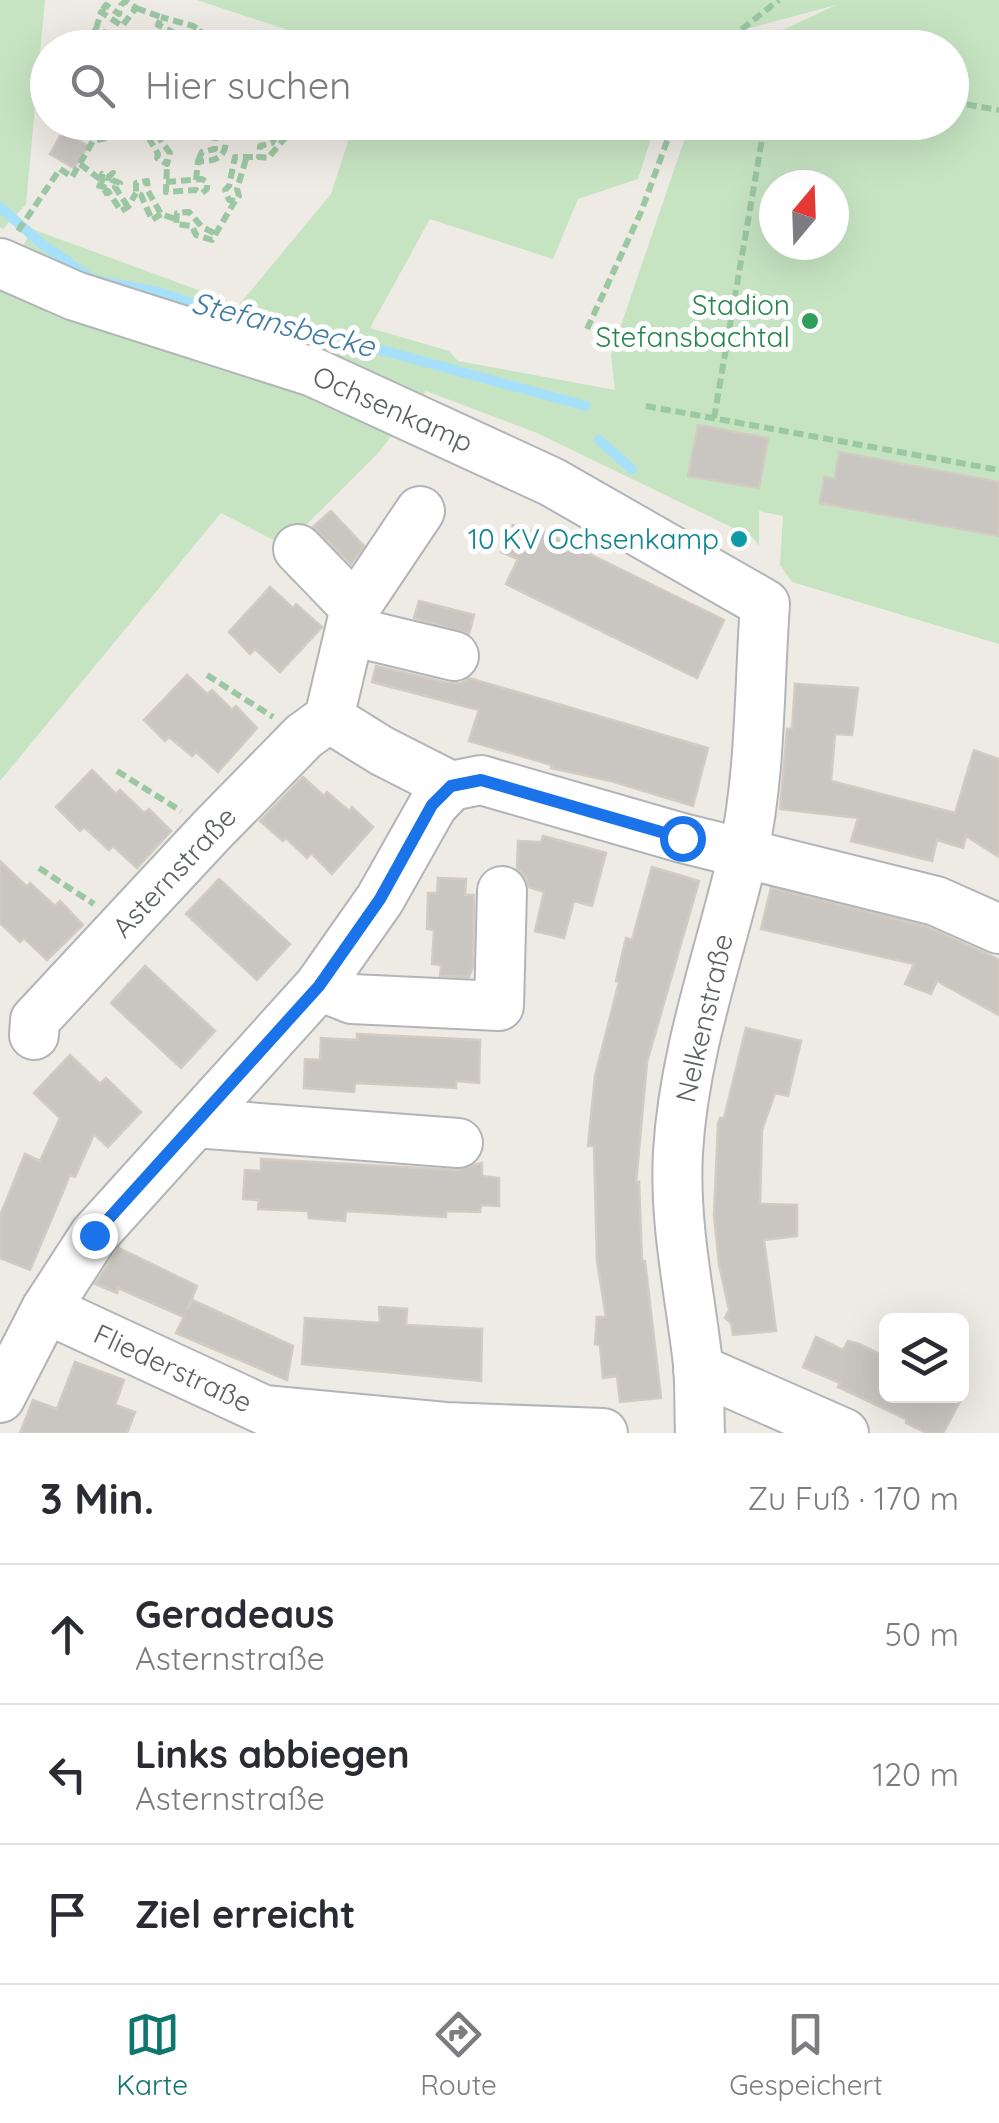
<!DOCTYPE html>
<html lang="de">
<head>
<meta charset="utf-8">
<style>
	body { margin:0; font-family:Quicksand,sans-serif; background:#f2f2f3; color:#2b2b33 }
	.controls { position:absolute; right:30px; bottom:30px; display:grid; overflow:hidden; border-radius:15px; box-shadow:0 10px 40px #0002 }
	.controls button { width:90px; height:90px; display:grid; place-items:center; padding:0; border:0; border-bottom:2px solid #e1e1e2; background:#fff; color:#2b2b33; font:50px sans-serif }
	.compass { position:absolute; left:759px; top:170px; width:90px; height:90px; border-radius:50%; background:#fff; box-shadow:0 10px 40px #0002; rotate:19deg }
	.stop { position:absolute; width:30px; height:30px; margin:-22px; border:8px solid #1a73e8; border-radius:50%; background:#fff }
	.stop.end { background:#1a73e8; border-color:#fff; box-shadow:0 2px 10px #0008 }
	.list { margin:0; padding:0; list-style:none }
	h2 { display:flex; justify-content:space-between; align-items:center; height:130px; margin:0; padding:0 40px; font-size:42px }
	h2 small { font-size:32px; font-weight:400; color:#7c7c81 }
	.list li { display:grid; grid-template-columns:65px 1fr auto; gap:30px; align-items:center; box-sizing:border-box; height:140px; padding:0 40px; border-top:2px solid #e1e1e2 }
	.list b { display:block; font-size:38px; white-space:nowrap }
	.list p { margin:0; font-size:32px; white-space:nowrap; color:#7c7c81 }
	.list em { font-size:32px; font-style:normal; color:#7c7c81 }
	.icon { flex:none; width:55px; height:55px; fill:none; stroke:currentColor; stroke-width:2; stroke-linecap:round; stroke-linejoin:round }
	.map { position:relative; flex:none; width:999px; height:1433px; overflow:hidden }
	.search { position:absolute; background:#fff; box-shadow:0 10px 40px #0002; left:30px; right:30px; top:30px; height:110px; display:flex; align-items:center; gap:25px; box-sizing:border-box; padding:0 35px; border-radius:55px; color:#7c7c81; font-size:38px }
	.sheet { height:550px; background:#fff }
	nav { display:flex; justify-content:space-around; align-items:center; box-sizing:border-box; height:140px; border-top:2px solid #e1e1e2; background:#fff; font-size:28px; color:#7c7c81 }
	nav a { display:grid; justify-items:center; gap:5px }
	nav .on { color:#0f766e }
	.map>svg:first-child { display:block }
	.green { fill:#c6e4c2; fill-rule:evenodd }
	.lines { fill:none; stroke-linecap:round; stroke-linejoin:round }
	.stream { stroke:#a7e0fa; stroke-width:10 }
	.building { fill:#c9c5c1; stroke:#d2cbc2; stroke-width:2.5 }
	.minor-casing { stroke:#b1b5b8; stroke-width:52 }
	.path { stroke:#9cc7a3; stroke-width:6; stroke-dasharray:10 5; stroke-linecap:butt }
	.minor { stroke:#fff; stroke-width:48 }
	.route { stroke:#1a73e8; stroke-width:12 }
	.leisure-dot { fill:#2e9e5b; stroke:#fff; stroke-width:4 }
	.culture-dot { fill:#0f9aa8; stroke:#fff; stroke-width:4 }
	.labels { text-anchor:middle; stroke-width:10; stroke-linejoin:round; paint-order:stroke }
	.leisure-label { font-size:28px; fill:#27864d; stroke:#fff; text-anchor:end }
	.street-label { font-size:28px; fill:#5c6064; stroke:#fff }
	.culture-label { font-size:28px; fill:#0d838f; stroke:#fff; text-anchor:end }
	.water-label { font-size:30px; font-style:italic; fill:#427ca2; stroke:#fff }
</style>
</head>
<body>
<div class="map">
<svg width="999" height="1433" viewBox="0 0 999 1433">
	<rect width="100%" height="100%" fill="#eeeae4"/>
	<g class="green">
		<polygon points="0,0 45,0 26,204 3,229 0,227"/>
		<path d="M197,0h802v644l-207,-62 -12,-17 3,-49 -24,-5v35l-7,-9 -215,-104 -111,-42 -47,61 -94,94 -64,-33 -221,268v-491l32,-61 207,76 92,-111 23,-71h302l-18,56 -60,20 -25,60 -123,-40 -60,109 79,23 9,10 157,29 -4,-35 79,-232 262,-1v-74l-205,-1 89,-42 -157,42 -336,1zM774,185h60v60h-60z"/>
	</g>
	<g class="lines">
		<g class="stream">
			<polyline points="0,207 42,244 94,280 159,292 233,317 297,327 586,406"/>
			<polyline points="599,440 632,469"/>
		</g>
	</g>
	<g class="building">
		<polygon points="63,131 88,146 74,168 50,154"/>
		<polygon points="698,425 768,438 759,488 688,476"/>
		<polygon points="839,452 999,482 999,536 820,503 824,477 835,479"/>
		<polygon points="331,511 364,546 351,564 313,527"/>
		<polygon points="513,525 531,532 534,527 724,620 697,678 506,584 518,559 501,552"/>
		<polygon points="270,587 293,608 296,604 322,627 280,672 255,649 250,654 229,632"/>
		<polygon points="419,601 474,615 469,634 414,618"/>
		<polygon points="376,666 448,683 461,683 469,678 708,748 693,806 611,781 551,768 552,765 469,741 479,710 372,682"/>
		<polygon points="187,675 207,694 212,690 232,710 236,706 257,728 218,772 196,752 192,756 169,737 165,741 144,720"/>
		<polygon points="795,684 858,688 852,735 835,734 831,781 955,813 974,750 999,759 999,857 966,836 963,848 937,840 932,861 851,841 858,818 780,809 787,729 792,729"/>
		<polygon points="92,770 116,794 120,790 144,813 149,809 171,831 137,868 113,846 109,850 84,827 80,831 56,807"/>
		<polygon points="303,777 324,796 327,792 349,811 352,807 373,827 332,874 311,853 307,858 286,838 283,841 260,821"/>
		<polygon points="543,836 606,853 592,906 574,901 564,938 535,931 544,892 529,887 526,877 517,868 518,841 541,842"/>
		<polygon points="0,861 27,887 30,883 55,906 60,901 83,925 47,960 24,938 20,942 0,923"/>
		<polygon points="652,867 699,881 647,1062 636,1183 639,1182 642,1261 645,1261 661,1398 620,1402 617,1376 603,1378 600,1345 595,1344 597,1317 606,1317 597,1261 594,1146 588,1146 595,1076 619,982 616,981 626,938 632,940"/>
		<polygon points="438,878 466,879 465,895 474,895 473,966 469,977 440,976 441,965 432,964 434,930 427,929 428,893 437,893"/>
		<polygon points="219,879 290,944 257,980 186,914"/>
		<polygon points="771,888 927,927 990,955 999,960 999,1015 937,981 931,994 905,984 914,964 761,929"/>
		<polygon points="145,966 215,1031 181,1068 111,1003"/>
		<polygon points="746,1028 801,1041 788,1096 775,1093 762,1130 760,1204 797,1205 797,1236 764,1240 776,1331 733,1335 731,1323 725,1318 729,1310 719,1264 714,1215 718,1124 720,1118 724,1118"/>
		<polygon points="357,1034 480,1040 479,1083 456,1081 456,1088 355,1083 354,1092 304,1088 305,1059 320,1060 321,1038 357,1040"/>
		<polygon points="70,1055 100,1084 106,1078 141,1112 108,1147 94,1134 75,1177 70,1175 30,1270 0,1258 0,1216 25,1154 40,1161 60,1118 34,1093"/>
		<polygon points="261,1159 456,1170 482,1163 482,1176 499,1178 499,1206 481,1205 480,1212 446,1211 446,1217 346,1211 345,1221 309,1218 308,1211 258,1209 259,1200 243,1199 245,1170 261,1171"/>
		<polygon points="119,1248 197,1286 187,1310 192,1300 293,1346 287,1380 176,1333 184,1317 118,1288 117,1293 95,1284"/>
		<polygon points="379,1307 407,1309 406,1325 482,1329 481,1381 302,1364 305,1318 380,1323"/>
		<polygon points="816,1337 843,1350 848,1341 859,1344 886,1357 886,1396 963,1396 943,1433 927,1433 906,1423 906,1419 838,1387 840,1383 803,1367"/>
		<polygon points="75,1362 124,1380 115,1405 135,1412 127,1433 20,1433 33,1400 57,1409"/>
	</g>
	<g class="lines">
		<g class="minor-casing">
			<g id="minor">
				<path d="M0,263l75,33 238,76 239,110 213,122c-6,83 -4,170 -22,251 -23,99 -59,195 -65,297 -4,72 12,142 20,212 2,23 1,46 2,69"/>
				<polyline points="298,549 355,608"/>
				<polyline points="350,631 454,656"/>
				<polyline points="329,718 382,751 451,786"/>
				<polyline points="319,986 352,999 499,1006 502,891"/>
				<polyline points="34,1035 35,1020 212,830 304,736 329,718 355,608 420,511"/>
				<polyline points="195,1123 458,1143"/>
				<polyline points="46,1309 264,1410 445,1427 603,1433"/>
				<polyline points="698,1369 844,1433"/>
				<polyline points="0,1398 46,1309 94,1235 319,986 380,899 433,805 451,786 481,780 682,838 936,901 999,929"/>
			</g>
		</g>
		<g class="path">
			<polyline points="136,8 161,17 158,25 194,42 198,29 193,26 161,17"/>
			<polyline points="96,29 101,12 122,26 136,8 126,1 121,5 119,14 106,5 101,12"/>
			<polyline points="199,30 209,40 216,38 225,48"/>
			<polyline points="97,48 90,37 96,29 104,32 106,48"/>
			<polyline points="128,48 137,48"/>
			<polyline points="238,48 243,48"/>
			<polyline points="718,48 779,0"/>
			<polyline points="952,102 999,110"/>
			<polyline points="93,122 106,138"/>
			<polyline points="103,122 112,133 106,138"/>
			<polyline points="147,122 170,153 167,164 157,158 158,154 143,128 148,125"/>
			<polyline points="284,127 291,131 268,158 259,157 260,146 272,143 285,122"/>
			<polyline points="220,131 231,122"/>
			<polyline points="246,159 237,189 239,196 235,201 229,200 225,190 229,186 235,157 259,157"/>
			<polyline points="80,164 101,180"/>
			<path d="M196,180l2,-19c22,2 31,-9 27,-28h-10v16l-13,3 -4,9"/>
			<polyline points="166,182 202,179 207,182 207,189 202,193 196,190 166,192 167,164"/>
			<polyline points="128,207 115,187 120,183 112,180 113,173 107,178 102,174 102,181 96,185 104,187 103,194 108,191 121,211 128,207 136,193"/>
			<polyline points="161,214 152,220 141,195 136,193 136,183 147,181 148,191 161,214 175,219"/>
			<polyline points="18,231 60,169 72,177 93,141 106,138"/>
			<polyline points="214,233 202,227 189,212 177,213 176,224 192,226 196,235 212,240 235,201"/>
			<polyline points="587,329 641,212 674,122"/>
			<polyline points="646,406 999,470"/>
			<polyline points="714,418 765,122"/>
			<polyline points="207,675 273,717"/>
			<polyline points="117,771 181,811"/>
			<polyline points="39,868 94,904"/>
		</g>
		<use href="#minor" class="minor"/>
	</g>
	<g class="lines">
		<polyline class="route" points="94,1235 319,986 380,899 432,805 451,786 481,780 682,838"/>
	</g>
	<circle class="leisure-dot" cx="810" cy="321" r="10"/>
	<circle class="culture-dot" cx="739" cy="539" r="10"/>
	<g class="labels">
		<g class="leisure-label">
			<text x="790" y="315">Stadion<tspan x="790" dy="32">Stefansbachtal</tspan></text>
		</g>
		<g class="street-label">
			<text transform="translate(393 409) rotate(24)" y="10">Ochsenkamp</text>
			<text transform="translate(174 872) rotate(-47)" y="10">Asternstraße</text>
			<text transform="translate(704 1018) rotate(-77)" y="10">Nelkenstraße</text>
			<text transform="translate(173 1368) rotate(25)" y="10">Fliederstraße</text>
		</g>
		<g class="culture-label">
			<text x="719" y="549">10 KV Ochsenkamp</text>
		</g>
		<g class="water-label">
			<text transform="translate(283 325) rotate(14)" y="10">Stefansbecke</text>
		</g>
	</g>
</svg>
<div class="controls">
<button><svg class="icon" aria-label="layers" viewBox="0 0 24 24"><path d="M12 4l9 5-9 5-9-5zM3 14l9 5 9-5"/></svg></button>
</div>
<svg class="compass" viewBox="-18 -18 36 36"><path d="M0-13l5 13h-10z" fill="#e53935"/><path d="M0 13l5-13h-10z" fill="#7c7c81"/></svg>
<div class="stop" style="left:682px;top:838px"></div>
<div class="stop end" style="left:94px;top:1235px"></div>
<div class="search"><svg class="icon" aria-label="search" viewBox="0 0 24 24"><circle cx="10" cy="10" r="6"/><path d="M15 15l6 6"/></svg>Hier suchen</div>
</div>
<section class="sheet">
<h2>3 Min.<small>Zu Fuß · 170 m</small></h2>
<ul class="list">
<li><svg class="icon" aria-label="ahead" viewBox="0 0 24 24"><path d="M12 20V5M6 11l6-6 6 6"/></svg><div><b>Geradeaus</b><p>Asternstraße</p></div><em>50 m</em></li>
<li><svg class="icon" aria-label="left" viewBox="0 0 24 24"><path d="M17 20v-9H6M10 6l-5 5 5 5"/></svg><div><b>Links abbiegen</b><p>Asternstraße</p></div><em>120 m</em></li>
<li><svg class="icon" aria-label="arrive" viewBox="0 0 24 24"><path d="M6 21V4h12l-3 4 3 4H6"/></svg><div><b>Ziel erreicht</b></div></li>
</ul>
</section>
<nav>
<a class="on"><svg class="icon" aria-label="map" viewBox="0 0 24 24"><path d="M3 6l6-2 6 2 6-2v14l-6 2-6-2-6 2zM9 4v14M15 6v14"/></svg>Karte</a>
<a><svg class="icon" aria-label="directions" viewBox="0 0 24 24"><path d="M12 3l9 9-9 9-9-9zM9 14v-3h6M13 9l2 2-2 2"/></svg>Route</a>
<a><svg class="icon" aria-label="saved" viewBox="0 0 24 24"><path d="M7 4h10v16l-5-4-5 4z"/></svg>Gespeichert</a>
</nav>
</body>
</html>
